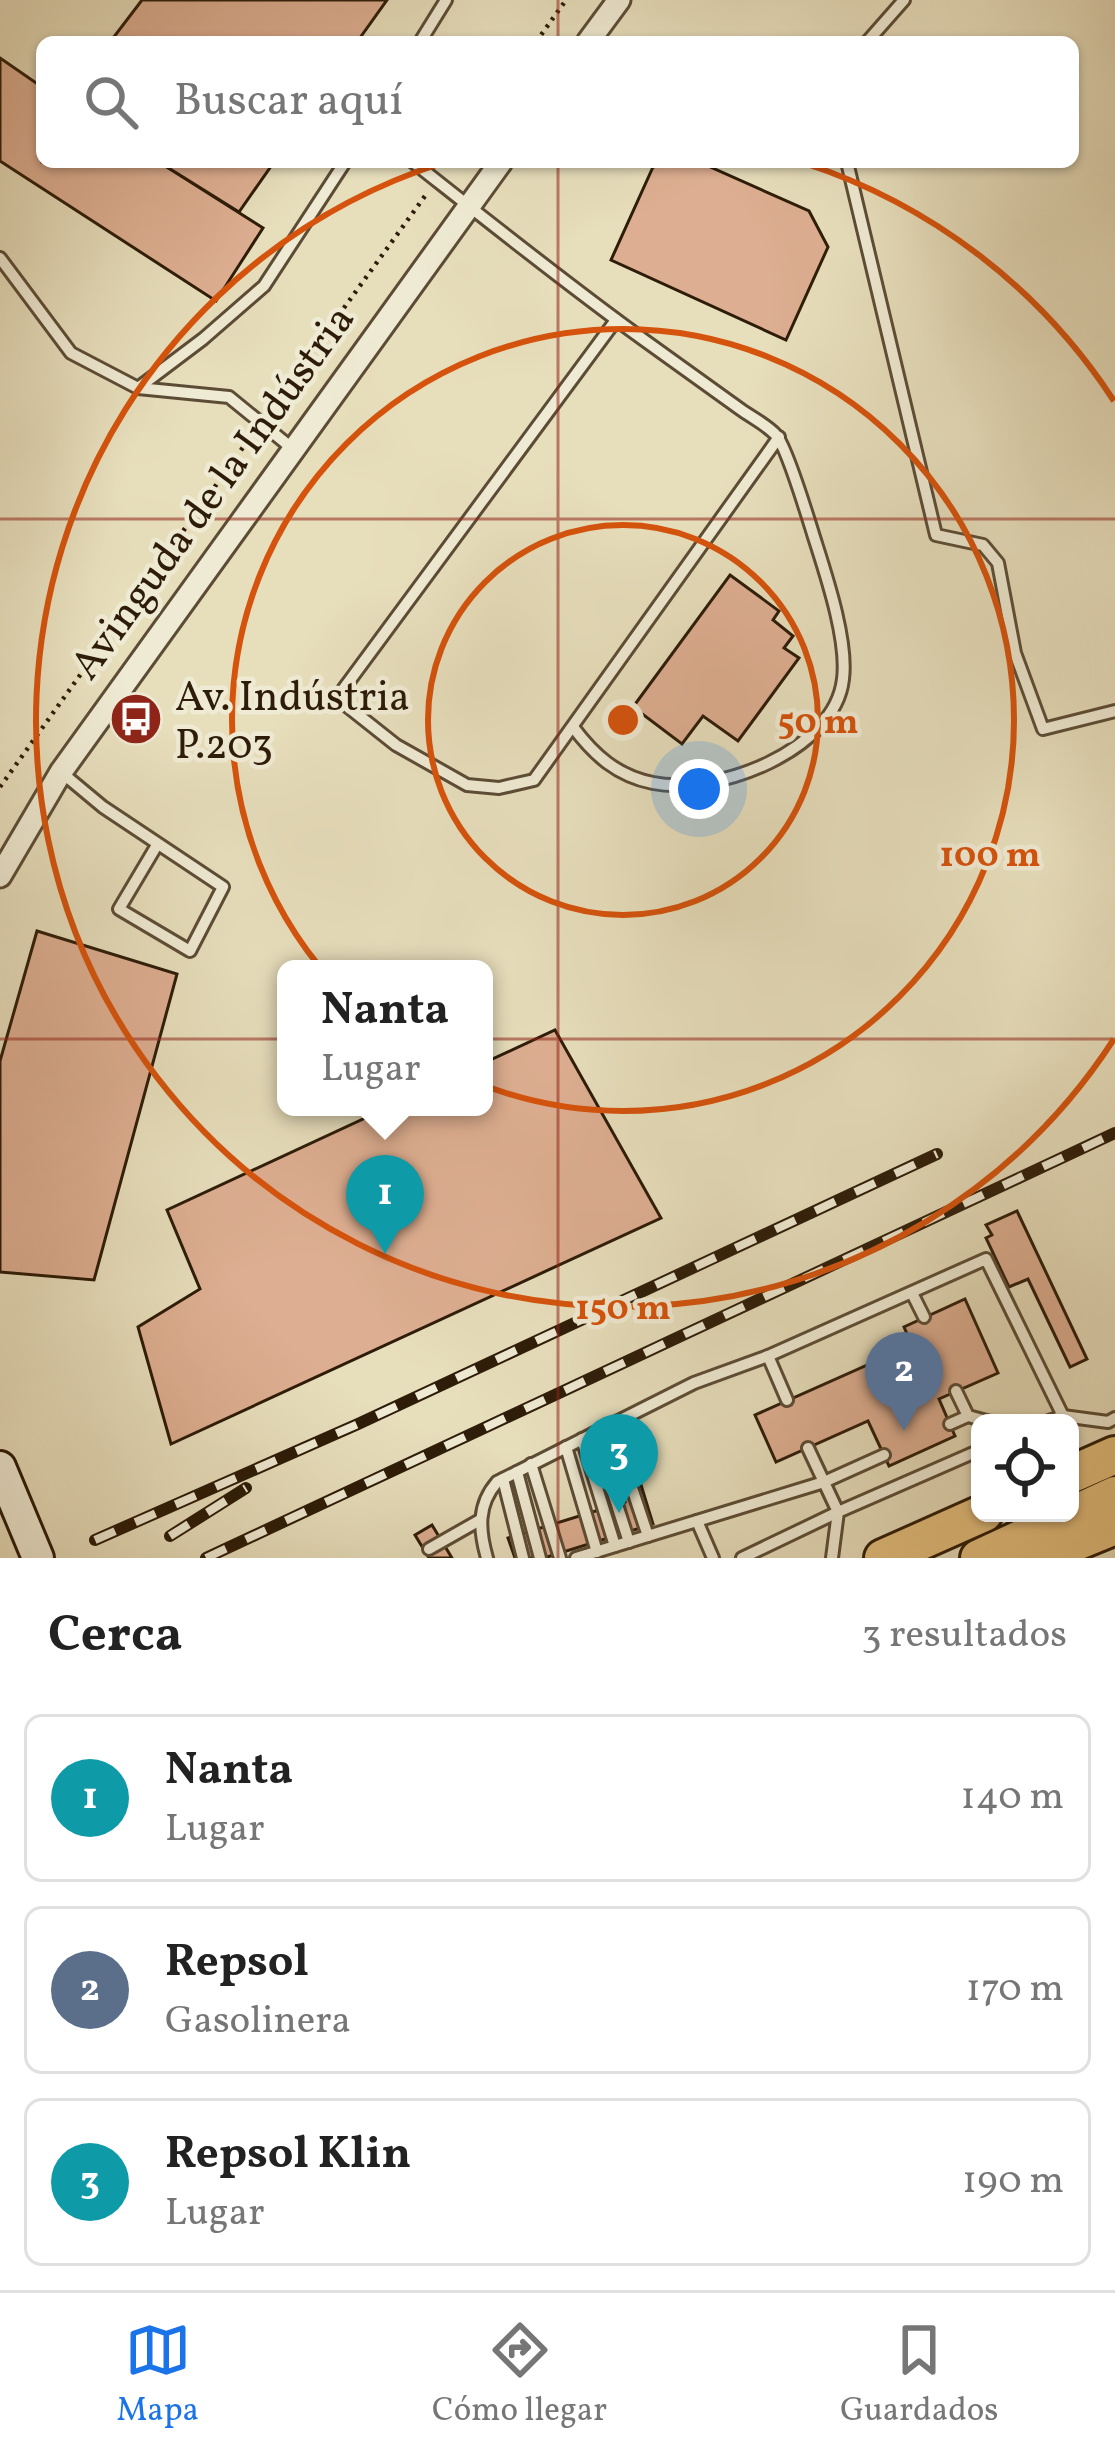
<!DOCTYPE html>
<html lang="es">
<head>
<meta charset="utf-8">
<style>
	body { margin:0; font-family:Vollkorn,serif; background:#f2f2f2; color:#222 }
	.controls { position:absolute; right:36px; bottom:36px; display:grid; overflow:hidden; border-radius:18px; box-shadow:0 3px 9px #0004 }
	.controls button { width:108px; height:108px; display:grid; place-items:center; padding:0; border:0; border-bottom:3px solid #e0e0e0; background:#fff; color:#222; font:60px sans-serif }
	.you { position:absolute; left:699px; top:789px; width:42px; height:42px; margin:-30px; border:9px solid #fff; border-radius:50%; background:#1a73e8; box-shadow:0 0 0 18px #1a73e833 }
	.badge { display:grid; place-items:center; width:78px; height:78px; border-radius:50%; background:#1a73e8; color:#fff; font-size:39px; font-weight:700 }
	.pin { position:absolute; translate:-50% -99px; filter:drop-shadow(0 3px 6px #0008) }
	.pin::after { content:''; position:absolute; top:63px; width:42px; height:36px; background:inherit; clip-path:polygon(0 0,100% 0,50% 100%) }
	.popup { position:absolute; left:277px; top:960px; width:216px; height:156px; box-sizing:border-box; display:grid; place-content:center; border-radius:18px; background:#fff; filter:drop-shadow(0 3px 9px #0005); font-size:39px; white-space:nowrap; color:#767676 }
	.popup b { font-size:45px; color:#222 }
	.popup::after { content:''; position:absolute; left:50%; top:100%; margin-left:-24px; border:24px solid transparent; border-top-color:#fff }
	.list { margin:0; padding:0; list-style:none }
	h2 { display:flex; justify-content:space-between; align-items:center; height:156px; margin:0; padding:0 48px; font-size:51px }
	h2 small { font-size:39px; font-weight:400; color:#767676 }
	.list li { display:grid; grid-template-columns:78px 1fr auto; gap:36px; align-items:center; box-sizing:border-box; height:168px; margin:0 24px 24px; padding:0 24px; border:3px solid #e0e0e0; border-radius:18px }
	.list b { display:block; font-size:45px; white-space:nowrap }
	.list p { margin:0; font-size:39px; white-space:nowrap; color:#767676 }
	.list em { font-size:39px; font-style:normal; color:#767676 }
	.icon { flex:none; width:66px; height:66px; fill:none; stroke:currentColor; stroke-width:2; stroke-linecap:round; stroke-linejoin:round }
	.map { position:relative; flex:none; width:1115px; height:1558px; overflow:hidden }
	.search { position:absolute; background:#fff; box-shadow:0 3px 9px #0004; left:36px; right:36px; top:36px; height:132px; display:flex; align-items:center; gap:30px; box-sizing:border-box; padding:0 42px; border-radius:18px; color:#767676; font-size:45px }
	.sheet { height:732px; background:#fff }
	nav { display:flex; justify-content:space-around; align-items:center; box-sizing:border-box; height:168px; border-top:3px solid #e0e0e0; background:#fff; font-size:33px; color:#767676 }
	nav a { display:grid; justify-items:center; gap:6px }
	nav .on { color:#1a73e8 }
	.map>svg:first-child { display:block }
	.building { fill:#ddae91; stroke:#2d1c08; stroke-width:3 }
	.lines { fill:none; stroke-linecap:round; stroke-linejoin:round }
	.service-casing { stroke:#5c4c35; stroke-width:16 }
	.minor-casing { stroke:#5c4c35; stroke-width:27 }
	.secondary-casing { stroke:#2d1c08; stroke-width:36 }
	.trunk-casing { stroke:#2d1c08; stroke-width:42 }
	.path { stroke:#2d1c08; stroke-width:4.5; stroke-dasharray:3 6; stroke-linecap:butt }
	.service { stroke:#efead3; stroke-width:10 }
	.minor { stroke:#efead3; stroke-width:21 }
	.secondary { stroke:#efead3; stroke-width:30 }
	.trunk { stroke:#e4bf7e; stroke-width:36 }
	.rail-casing { stroke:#2d1c08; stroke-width:12 }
	.rail { stroke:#efead3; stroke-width:8; stroke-dasharray:22; stroke-linecap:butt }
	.grid { fill:none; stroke:#8f2418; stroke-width:3; stroke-opacity:0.55 }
	.ring { fill:none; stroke:#d5530c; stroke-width:6 }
	.labels { text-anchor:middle; stroke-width:9; stroke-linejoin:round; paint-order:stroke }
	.street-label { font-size:42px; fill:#2d1c08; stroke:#efead3 }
	.poi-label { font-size:42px; fill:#2d1c08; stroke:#efead3; text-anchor:start }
	.centre { fill:#d5530c; stroke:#efead3; stroke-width:6 }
	.ring-label { font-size:36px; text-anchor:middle; font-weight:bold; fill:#d5530c; stroke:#efead3; stroke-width:9; stroke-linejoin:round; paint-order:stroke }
</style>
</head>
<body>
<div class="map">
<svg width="1115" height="1558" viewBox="0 0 1115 1558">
	<rect width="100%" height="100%" fill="#e7debc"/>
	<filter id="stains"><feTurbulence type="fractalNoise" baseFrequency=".00167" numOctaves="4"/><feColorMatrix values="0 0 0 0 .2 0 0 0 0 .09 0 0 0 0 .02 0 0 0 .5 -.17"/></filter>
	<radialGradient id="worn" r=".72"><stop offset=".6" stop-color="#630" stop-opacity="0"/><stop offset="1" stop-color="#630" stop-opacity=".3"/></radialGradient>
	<g class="building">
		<polygon points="142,0 387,0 357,42 110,42"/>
		<polygon points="0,58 42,87 42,162 159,162 263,228 216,301 0,161"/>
		<polygon points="159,162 274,162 239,212"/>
		<polygon points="678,162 699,162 809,211 828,247 786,340 611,260 653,167"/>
		<polygon points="730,575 779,611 773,620 793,636 784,648 799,658 738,741 703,716 682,744 633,707"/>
		<polygon points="37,931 177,974 94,1280 0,1272 0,1061"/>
		<polygon points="555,1030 661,1218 171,1444 138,1327 200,1289 167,1210 389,1107 484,1107 484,1063"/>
		<polygon points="1017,1211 1087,1359 1070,1367 1028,1279 1009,1287 986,1238 992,1235 986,1225"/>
		<polygon points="965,1299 998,1373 939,1399 955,1436 889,1466 868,1421 776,1462 755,1415 912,1345 904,1327"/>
		<polygon points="641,1485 653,1524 544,1558 515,1558 508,1538 625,1502 622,1490"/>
		<polygon points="432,1525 452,1558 429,1558 415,1535"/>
	</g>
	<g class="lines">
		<g class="service-casing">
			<g id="service">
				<polyline points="420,42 446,0"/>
				<polyline points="867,42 904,0"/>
				<path d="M413,162c76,60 152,121 231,178 32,23 64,46 96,69 11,8 27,16 36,26 11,12 32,83 38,102 12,38 34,103 29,142 -8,72 -127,117 -190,104 -36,-7 -59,-28 -80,-56"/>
				<polyline points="847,162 936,535 983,545 998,563 1015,653 1043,729 1115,711"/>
				<polyline points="0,258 71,353 138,388 203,339 264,286 345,162"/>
				<polyline points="616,320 339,695 338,699 396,745 467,785 499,788 534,780 779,437"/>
				<polyline points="138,388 229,397 293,449"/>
				<polyline points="61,772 103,807 223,887 190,951 119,909 157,845"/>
				<polyline points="912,1293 924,1317"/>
				<polyline points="768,1356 787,1400"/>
				<polyline points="956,1391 968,1416 994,1423"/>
				<polyline points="1043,1423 1063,1416 1108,1422 1115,1418"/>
				<polyline points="950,1424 968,1416"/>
				<polyline points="611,1425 648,1536"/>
				<polyline points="594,1433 629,1542"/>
				<polyline points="582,1439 615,1546"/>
				<polyline points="566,1447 597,1552"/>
				<polyline points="531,1464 560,1558"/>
				<polyline points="517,1472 540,1558"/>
				<polyline points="503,1479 523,1558"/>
				<polyline points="697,1521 713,1558"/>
				<polyline points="429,1549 480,1520"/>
				<path d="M487,1558c-8,-28 -10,-53 10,-76l197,-99 74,-27 218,-97 77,157"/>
				<polyline points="576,1558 824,1482 884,1455"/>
				<polyline points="742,1558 838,1512 808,1448"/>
				<polyline points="832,1558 838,1512 980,1450"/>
			</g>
		</g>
		<g class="minor-casing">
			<g id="minor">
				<polyline points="588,42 619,0"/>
				<polyline points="0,876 61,772 501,162"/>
			</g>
		</g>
		<g class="secondary-casing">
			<polyline id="secondary" points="0,1467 38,1558"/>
		</g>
		<g class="trunk-casing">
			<g id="trunk">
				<polyline points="1070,1475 1115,1455"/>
				<polyline points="883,1558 984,1513"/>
				<polyline points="979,1558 1115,1495"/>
				<polyline points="1037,1558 1115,1526"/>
			</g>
		</g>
		<g class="path">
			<polyline points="536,42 566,0"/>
			<polyline points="270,410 425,196"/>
			<polyline points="0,787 249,439"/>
		</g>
		<use href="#service" class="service"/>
		<use href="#minor" class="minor"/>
		<use href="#secondary" class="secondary"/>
		<use href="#trunk" class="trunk"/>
		<g class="rail-casing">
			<g id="rail">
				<polyline points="170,1536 246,1488"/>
				<polyline points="95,1540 358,1424 937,1154"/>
				<polyline points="206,1558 1115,1133"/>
			</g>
		</g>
		<use href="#rail" class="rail"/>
	</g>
	<path class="grid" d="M558,0v42M558,162v1396M0,519h1115M0,1039h1115"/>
	<g class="ring">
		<circle cx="623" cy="720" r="195"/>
		<circle cx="623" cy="720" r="391"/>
		<path d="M1114 1039A586 586 0 1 1 442 163M804 163A586 586 0 0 1 1114 401"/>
	</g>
	<defs>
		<g id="bus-disc" transform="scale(2.7)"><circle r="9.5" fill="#8f2418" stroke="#efead3"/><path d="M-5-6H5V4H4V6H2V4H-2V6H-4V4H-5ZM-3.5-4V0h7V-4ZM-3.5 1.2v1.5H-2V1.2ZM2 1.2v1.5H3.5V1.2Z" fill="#fff"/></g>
	</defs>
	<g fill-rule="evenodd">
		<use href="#bus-disc" x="136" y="719"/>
	</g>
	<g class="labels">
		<g class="street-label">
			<text transform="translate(211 491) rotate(-54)" y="15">Avinguda de la Indústria</text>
		</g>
		<g class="poi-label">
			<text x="175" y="710">Av. Indústria<tspan x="175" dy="48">P.203</tspan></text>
		</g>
	</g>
	<circle cx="623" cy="720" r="18" class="centre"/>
	<g class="ring-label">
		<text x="818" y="733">50 m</text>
		<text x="990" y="866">100 m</text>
		<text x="623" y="1319">150 m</text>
	</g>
	<rect width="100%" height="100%" filter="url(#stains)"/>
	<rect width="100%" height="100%" fill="url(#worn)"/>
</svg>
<div class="controls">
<button><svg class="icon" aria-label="locate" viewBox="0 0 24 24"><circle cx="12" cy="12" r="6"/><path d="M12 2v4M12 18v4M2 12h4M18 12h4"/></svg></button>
</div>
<div class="you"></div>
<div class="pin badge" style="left:385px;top:1254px;background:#0f9aa8">1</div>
<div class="popup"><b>Nanta</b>Lugar</div>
<div class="pin badge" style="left:904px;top:1431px;background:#5c6f8a">2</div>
<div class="pin badge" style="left:619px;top:1513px;background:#0f9aa8">3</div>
<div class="search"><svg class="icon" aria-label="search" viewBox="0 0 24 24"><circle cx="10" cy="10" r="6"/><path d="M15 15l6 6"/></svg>Buscar aquí</div>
</div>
<section class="sheet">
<h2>Cerca<small>3 resultados</small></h2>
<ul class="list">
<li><span class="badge" style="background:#0f9aa8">1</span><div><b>Nanta</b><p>Lugar</p></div><em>140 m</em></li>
<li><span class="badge" style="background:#5c6f8a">2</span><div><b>Repsol</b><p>Gasolinera</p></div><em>170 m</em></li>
<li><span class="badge" style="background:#0f9aa8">3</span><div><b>Repsol Klin</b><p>Lugar</p></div><em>190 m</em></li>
</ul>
</section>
<nav>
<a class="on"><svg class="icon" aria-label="map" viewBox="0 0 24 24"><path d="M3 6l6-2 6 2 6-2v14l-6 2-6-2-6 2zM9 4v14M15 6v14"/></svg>Mapa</a>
<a><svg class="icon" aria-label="directions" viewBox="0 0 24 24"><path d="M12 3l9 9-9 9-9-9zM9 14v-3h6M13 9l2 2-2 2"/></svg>Cómo llegar</a>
<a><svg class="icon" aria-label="saved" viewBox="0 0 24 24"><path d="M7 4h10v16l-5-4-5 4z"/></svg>Guardados</a>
</nav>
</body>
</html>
